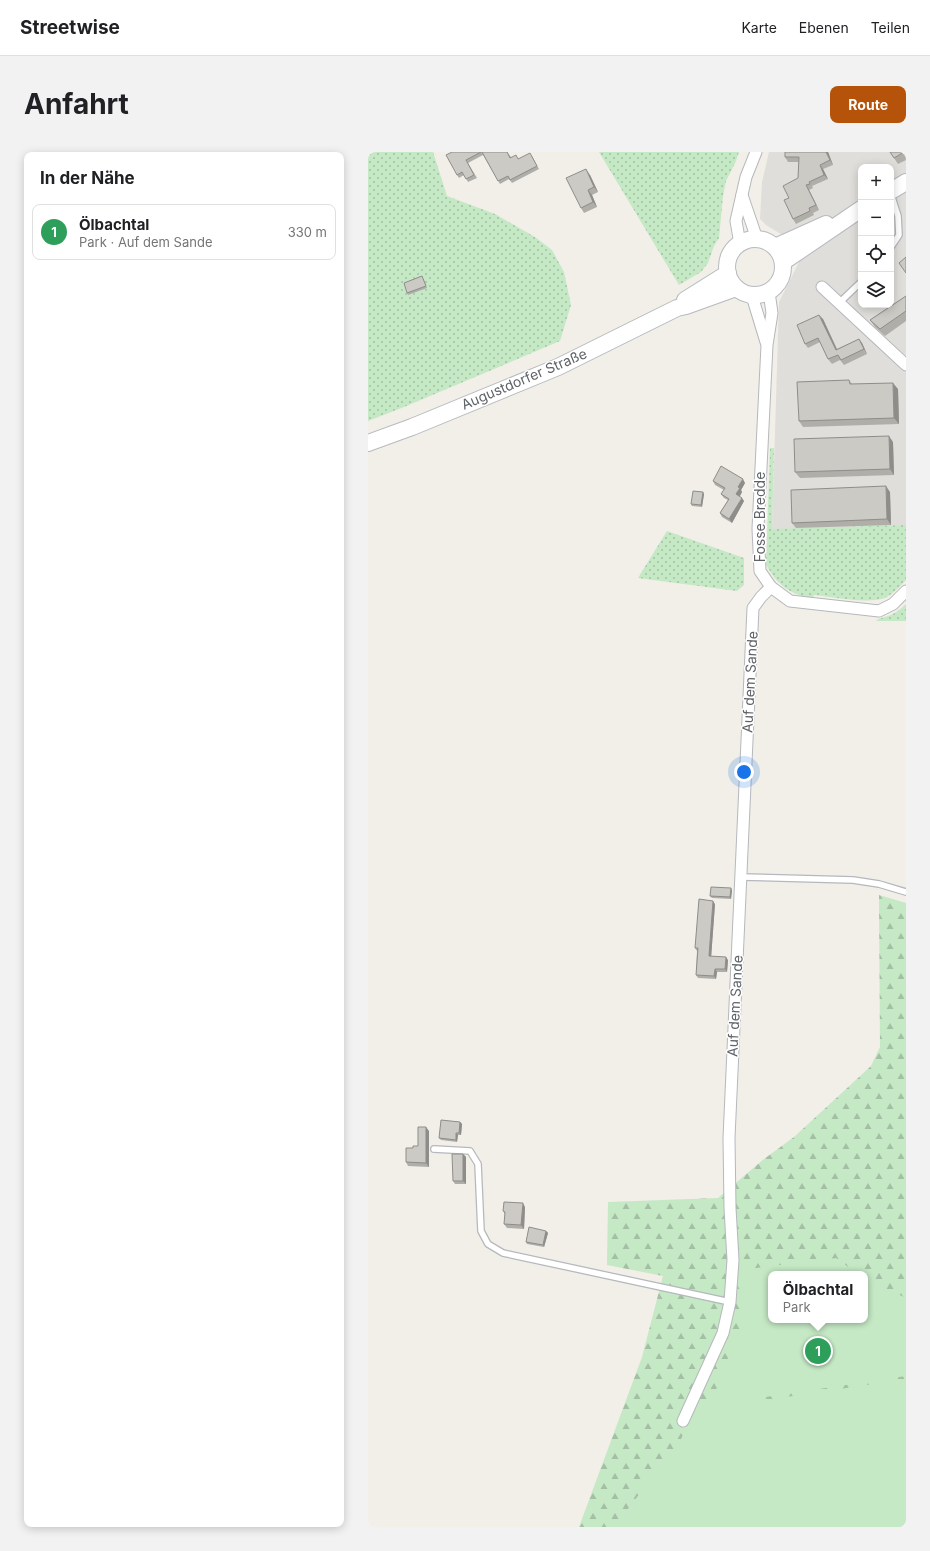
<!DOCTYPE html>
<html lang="de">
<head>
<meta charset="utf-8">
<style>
	body { margin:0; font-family:Inter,sans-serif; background:#f2f2f2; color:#202124 }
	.controls { position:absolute; right:12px; top:12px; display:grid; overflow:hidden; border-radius:8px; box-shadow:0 2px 10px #0003 }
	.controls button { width:36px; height:36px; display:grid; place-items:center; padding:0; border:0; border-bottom:1px solid #e0e0e0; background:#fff; color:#202124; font:20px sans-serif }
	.you { position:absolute; left:376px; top:620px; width:14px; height:14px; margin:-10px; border:3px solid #fff; border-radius:50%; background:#1a73e8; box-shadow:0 0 0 6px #1a73e833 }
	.badge { display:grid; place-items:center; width:26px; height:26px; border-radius:50%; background:#b45309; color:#fff; font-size:13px; font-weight:700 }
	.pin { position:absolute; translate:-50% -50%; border:2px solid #fff; box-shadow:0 1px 4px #0006 }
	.popup { position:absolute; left:400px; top:1119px; width:100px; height:52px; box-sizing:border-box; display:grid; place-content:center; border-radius:8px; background:#fff; filter:drop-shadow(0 1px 3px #0005); font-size:13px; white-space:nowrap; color:#757577 }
	.popup b { font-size:15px; color:#202124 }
	.popup::after { content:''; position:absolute; left:50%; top:100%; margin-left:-8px; border:8px solid transparent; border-top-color:#fff }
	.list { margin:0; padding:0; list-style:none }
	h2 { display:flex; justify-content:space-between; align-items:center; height:52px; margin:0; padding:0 16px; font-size:17px }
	h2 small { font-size:13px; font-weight:400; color:#757577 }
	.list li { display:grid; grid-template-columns:26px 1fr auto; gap:12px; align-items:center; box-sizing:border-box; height:56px; margin:0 8px 8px; padding:0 8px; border:1px solid #e0e0e0; border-radius:8px }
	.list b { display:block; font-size:15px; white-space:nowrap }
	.list p { margin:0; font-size:13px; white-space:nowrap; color:#757577 }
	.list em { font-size:13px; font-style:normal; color:#757577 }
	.icon { flex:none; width:22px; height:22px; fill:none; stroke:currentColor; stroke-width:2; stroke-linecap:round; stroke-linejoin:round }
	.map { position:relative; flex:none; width:538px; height:1375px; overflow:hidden; border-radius:8px }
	header { display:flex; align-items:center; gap:24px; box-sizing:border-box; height:56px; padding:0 20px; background:#fff; border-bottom:1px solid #e0e0e0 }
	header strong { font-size:19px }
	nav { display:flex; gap:22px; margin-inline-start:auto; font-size:14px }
	.intro { display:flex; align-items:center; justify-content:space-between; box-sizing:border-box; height:96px; padding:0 24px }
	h1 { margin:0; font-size:28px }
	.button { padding:10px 18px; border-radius:8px; background:#b45309; color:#fff; font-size:14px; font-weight:700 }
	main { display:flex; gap:24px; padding:0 24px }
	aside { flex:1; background:#fff; border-radius:8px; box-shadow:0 2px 10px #0003 }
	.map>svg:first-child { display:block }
	.industrial { fill:#e0deda; fill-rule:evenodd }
	.grass { fill:url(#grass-dots) }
	.forest { fill:url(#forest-firs); fill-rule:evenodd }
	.park { fill:#c5e8c5 }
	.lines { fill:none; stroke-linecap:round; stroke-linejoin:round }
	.lane-casing { stroke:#b5b8bc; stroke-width:8 }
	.street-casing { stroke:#b5b8bc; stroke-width:13 }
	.secondary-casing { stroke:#b6babf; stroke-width:18 }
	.lane { stroke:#fff; stroke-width:5.5 }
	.street { stroke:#fff; stroke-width:11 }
	.secondary { stroke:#fff; stroke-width:16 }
	.wall { fill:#afaea9 }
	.shaded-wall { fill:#8f8d8a }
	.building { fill:#cccac5; stroke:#8f8d8a }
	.labels { text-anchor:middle; stroke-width:3; stroke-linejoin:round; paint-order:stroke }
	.street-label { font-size:14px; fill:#5f6368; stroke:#fff }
</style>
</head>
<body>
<header>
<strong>Streetwise</strong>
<nav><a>Karte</a><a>Ebenen</a><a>Teilen</a></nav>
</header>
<div class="intro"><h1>Anfahrt</h1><a class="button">Route</a></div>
<main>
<aside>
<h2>In der Nähe<small></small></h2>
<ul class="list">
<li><span class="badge" style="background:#2e9e5b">1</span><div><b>Ölbachtal</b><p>Park · Auf dem Sande</p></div><em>330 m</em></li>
</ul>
</aside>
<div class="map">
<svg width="538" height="1375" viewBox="0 0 538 1375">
	<defs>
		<pattern id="grass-dots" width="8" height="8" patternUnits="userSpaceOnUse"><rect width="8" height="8" fill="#c5e8c5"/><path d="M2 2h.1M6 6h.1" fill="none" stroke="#a3c0a4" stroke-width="1.8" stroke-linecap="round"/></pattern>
		<pattern id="forest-firs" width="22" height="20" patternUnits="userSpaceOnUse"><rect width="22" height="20" fill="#c5e8c5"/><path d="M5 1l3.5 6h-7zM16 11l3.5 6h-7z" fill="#a3c0a4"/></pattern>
	</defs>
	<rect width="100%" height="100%" fill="#f1efe8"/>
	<path class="industrial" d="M401,0h137v373l-134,5 7,-228 20,-40 -15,-26 -18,-11 -6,-6 2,-37zM493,15h30v138h-30z"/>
	<g class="grass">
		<polygon points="0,0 65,0 79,44 127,62 167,85 184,98 196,120 203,153 192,189 36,255 0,269"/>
		<polygon points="231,0 371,0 368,9 358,29 355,44 351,86 346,94 340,111 333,120 311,133"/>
		<path d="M402,296h4l-2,81 134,-4v55c-6,6 -12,13 -19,17 -19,8 -52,0 -73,-2l-1,3c-22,-2 -38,-15 -47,-34z"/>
		<polygon points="299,379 376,406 376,433 369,439 270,426"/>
		<path d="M538,452v17h-30c3,-3 5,-3 9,-4 8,-2 15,-7 21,-13z"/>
	</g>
	<path class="forest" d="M511,743l27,8v624h-327l63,-170 21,-81 -56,-11 1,-63 110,-4 46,-39 30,-22 77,-71 9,-19zM403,1122h94v46h-94z"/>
	<polygon class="park" points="468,1106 490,1122 403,1122 403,1168 497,1168 497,1127 538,1146 538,1224 350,1252 405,1247 538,1227 538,1375 246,1375 312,1289 329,1254 342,1253 373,1174 373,1118"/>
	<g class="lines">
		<g class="lane-casing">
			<g id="lane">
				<polyline points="523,42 530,64 531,83 523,95"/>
				<polyline points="471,151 493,130"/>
				<polyline points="373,725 485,728 511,732 538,740"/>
				<polyline points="66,997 102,999 110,1012 113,1079 120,1092 135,1101 362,1150"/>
			</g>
		</g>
		<g class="street-casing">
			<g id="street">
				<polyline points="374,43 389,87"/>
				<polyline points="372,92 368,69 378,25 388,0"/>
				<polyline points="454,135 538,213"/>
				<polyline points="401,140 404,161 399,193 390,377 392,419 403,435 422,449 511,459 525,452 538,439"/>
				<polyline points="384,144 398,190"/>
				<polyline points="315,1269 355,1181 362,1150 365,1108 362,1056 361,986 385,456 393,445 403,435"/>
			</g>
		</g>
		<g class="secondary-casing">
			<g id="secondary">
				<polyline points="523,39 538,30"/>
				<circle cx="387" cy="115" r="28"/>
				<polyline points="407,95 458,72"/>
				<polyline points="415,110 493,57"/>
				<polyline points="317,148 360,121"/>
				<polyline points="0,291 44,275 190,215 309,156 318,154 368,136"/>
			</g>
		</g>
		<use href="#lane" class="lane"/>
		<use href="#street" class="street"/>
		<use href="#secondary" class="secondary"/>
	</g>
	<g class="wall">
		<polygon points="84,0 139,0 143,5 151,7 164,4 171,17 144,31 141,27 132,32 115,3 100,11 109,26 100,30 96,23 91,26 89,23"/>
		<polygon points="417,0 460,0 465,13 455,17 460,27 444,34 445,36 441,38 451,58 445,61 446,63 428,72 425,67 421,46 430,26 431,10 420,10 417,5"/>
		<polygon points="522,0 538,0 538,8 530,12"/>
		<polygon points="222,23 230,40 224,43 229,55 216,61 213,56"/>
		<polygon points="54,124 59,136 40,143 39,141"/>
		<polygon points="538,144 538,169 517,184 507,175 502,168"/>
		<polygon points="455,167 469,197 491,187 494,191 499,202 476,213 472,208 464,212 460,207 452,190 440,196 437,192"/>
		<polygon points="481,228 484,232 530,237 531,272 435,275 431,269"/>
		<polygon points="525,290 526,323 432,326 427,320"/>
		<polygon points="345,329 377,331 373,338 374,340 371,344 376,349 364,371 354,365 352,361 360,348 356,346 353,342 356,338 347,333"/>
		<polygon points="522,340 523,373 428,376 424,371"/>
		<polygon points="336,342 334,355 324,354 323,352"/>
		<polygon points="364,738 363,747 344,746 342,744"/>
		<polygon points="347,752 343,804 360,808 359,820 349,820 348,827 330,826 328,823 329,799 327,796"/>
		<polygon points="92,970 94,972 93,983 90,983 89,990 73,988 71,986"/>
		<polygon points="61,979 61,1015 40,1014 38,1010 45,996 50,994"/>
		<polygon points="95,1002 98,1005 98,1032 87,1032 85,1029"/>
		<polygon points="157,1055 156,1077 139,1076 136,1072 137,1062 135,1059"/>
		<polygon points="178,1079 180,1081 176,1095 159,1092 158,1090"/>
	</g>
	<g class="shaded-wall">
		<polygon points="458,0 460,0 465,13 462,8"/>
		<polygon points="452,13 455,17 460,27 456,23"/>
		<polygon points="218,17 222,23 230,40 226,35"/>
		<polygon points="438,33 441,38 451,58 448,53"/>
		<polygon points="220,38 224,43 229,55 225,50"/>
		<polygon points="451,163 455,167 471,202 468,198"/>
		<polygon points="491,187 494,191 499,202 496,197"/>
		<polygon points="525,231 530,237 531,272 526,266"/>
		<polygon points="521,284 525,290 526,323 522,317"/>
		<polygon points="375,327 377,331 373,338 374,340 371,346 368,342 370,335"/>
		<polygon points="518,334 522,340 523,373 519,367"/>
		<polygon points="335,340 336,342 334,355 333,353"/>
		<polygon points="374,346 376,349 364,371 361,367"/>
		<polygon points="363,736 364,738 363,747 362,745"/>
		<polygon points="345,749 347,752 343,807 341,804"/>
		<polygon points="358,805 360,808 359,820 357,817"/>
		<polygon points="347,817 349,820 348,827 346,824"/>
		<polygon points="92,970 94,972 93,983 91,981"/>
		<polygon points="58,975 61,979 61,1015 58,1011"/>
		<polygon points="88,981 90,983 89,990 88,988"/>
		<polygon points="95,1002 98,1005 98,1032 95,1029"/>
		<polygon points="155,1051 157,1055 156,1077 153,1073"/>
		<polygon points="178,1079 180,1081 176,1095 175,1093"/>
	</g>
	<g class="building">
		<polygon points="84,0 113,0 98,8 106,23 98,27 94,20 89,23 78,3"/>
		<polygon points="114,0 139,0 142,6 148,3 150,7 162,1 169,14 142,28 140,24 130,29"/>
		<polygon points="417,0 458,0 462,8 452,13 456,23 441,30 442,32 438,33 448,53 441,56 442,59 425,67 416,48 421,46 415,34 430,26 431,5 417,5"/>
		<polygon points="522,0 536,0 526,6"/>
		<polygon points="218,17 226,35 220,38 225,50 213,56 198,26"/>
		<polygon points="538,105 538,121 531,111"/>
		<polygon points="54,124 58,134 39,141 36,131"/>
		<polygon points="538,144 538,159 512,177 502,168"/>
		<polygon points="451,163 468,198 491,187 496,197 473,208 470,203 460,207 450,186 437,192 429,173"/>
		<polygon points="481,228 482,232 525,231 526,266 431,269 429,230"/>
		<polygon points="521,284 522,317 427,320 426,287"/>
		<polygon points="353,314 375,327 370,335 372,336 368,342 374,346 361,367 352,361 361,347 353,342 357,336 345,329"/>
		<polygon points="518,334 519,367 424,371 423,338"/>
		<polygon points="325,339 335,340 333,353 323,352"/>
		<polygon points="343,735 363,736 362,745 342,744"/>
		<polygon points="331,747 345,749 341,804 358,805 357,817 347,817 346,824 328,823 330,796 327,796"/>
		<polygon points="73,968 92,970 91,981 88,981 88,988 71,986"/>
		<polygon points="50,975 58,975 58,1011 38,1010 38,996 45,996 45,994 50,994"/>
		<polygon points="84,1002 95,1002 95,1029 85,1029"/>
		<polygon points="136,1050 155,1051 153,1073 136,1072 137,1060 135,1059"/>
		<polygon points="161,1075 178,1079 175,1093 158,1090"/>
	</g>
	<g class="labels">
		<g class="street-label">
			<text transform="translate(156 227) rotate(-23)" y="5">Augustdorfer Straße</text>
			<text transform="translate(392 365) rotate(-90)" y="5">Fosse Bredde</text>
			<text transform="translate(382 530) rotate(-87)" y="5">Auf dem Sande</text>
			<text transform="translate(367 854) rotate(-87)" y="5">Auf dem Sande</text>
		</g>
	</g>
</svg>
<div class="controls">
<button>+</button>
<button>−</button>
<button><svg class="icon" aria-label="locate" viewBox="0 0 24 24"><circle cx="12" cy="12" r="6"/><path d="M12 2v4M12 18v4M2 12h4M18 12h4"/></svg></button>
<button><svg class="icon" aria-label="layers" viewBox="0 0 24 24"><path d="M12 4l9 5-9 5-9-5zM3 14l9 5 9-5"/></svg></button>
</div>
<div class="you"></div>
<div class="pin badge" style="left:450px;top:1199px;background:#2e9e5b">1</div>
<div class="popup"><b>Ölbachtal</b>Park</div>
</div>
</main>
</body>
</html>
